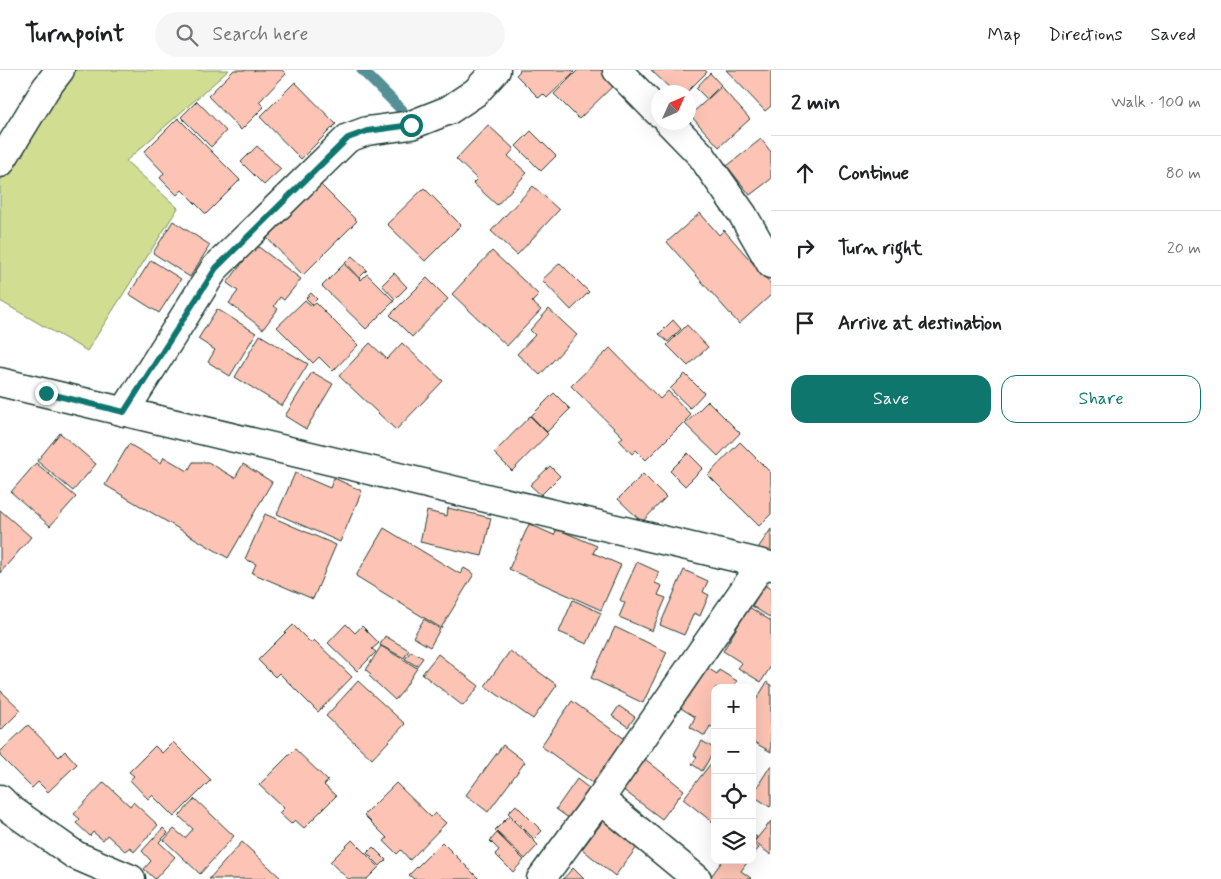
<!DOCTYPE html>
<html lang="en">
<head>
<meta charset="utf-8">
<style>
	body { margin:0; font-family:Mynerve,sans-serif; background:#f6f6f6; color:#202124 }
	.controls { position:absolute; right:15px; bottom:15px; display:grid; overflow:hidden; border-radius:10px; box-shadow:0 5px 20px #0002 }
	.controls button { width:45px; height:45px; display:grid; place-items:center; padding:0; border:0; border-bottom:1px solid #e0e0e0; background:#fff; color:#202124; font:25px sans-serif }
	.compass { position:absolute; left:651px; top:15px; width:45px; height:45px; border-radius:50%; background:#fff; box-shadow:0 5px 20px #0002; rotate:45deg }
	.stop { position:absolute; width:15px; height:15px; margin:-11px; border:4px solid #0f766e; border-radius:50%; background:#fff }
	.stop.end { background:#0f766e; border-color:#fff; box-shadow:0 1px 5px #0008 }
	.list { margin:0; padding:0; list-style:none }
	h2 { display:flex; justify-content:space-between; align-items:center; height:65px; margin:0; padding:0 20px; font-size:21px }
	h2 small { font-size:16px; font-weight:400; color:#757577 }
	.list li { display:grid; grid-template-columns:32px 1fr auto; gap:15px; align-items:center; box-sizing:border-box; height:75px; padding:0 20px; border-top:1px solid #e0e0e0 }
	.list b { display:block; font-size:19px; white-space:nowrap }
	.list em { font-size:16px; font-style:normal; color:#757577 }
	.actions { display:flex; gap:10px; padding:15px 20px }
	.actions a { flex:1; padding:11px 0; border:1px solid #0f766e; border-radius:15px; text-align:center; font-size:18px; color:#0f766e }
	.actions .main { background:#0f766e; color:#fff }
	.icon { flex:none; width:28px; height:28px; fill:none; stroke:currentColor; stroke-width:2; stroke-linecap:round; stroke-linejoin:round }
	.map { position:relative; flex:none; width:771px; height:809px; overflow:hidden }
	header { display:flex; align-items:center; gap:30px; box-sizing:border-box; height:70px; padding:0 25px; background:#fff; border-bottom:1px solid #e0e0e0 }
	header strong { font-size:24px }
	nav { display:flex; gap:28px; margin-inline-start:auto; font-size:18px }
	.search { width:350px; height:45px; background:#f6f6f6; display:flex; align-items:center; gap:12px; box-sizing:border-box; padding:0 18px; border-radius:28px; color:#757577; font-size:19px }
	main { display:flex }
	aside { flex:1; background:#fff }
	.map>svg:first-child { display:block }
	.green { fill:#d1de91; stroke:#788e62 }
	.lines { fill:none; stroke-linecap:round; stroke-linejoin:round }
	.stream { stroke:#569096; stroke-width:11 }
	.building { fill:#fdc4b5; stroke:#1f3d34 }
	.minor-casing { stroke:#1f3d34; stroke-width:31 }
	.minor { stroke:#fff; stroke-width:28 }
	.route { stroke:#0f766e; stroke-width:6 }
</style>
</head>
<body>
<header>
<strong>Turnpoint</strong>
<div class="search"><svg class="icon" aria-label="search" viewBox="0 0 24 24"><circle cx="10" cy="10" r="6"/><path d="M15 15l6 6"/></svg>Search here</div>
<nav><a>Map</a><a>Directions</a><a>Saved</a></nav>
</header>
<main>
<div class="map">
<svg width="771" height="809" viewBox="0 0 771 809">
	<rect width="100%" height="100%" fill="#fff"/>
	<filter id="ink" filterUnits="userSpaceOnUse"><feTurbulence type="fractalNoise" baseFrequency=".02" numOctaves="2"/><feDisplacementMap in="SourceGraphic" scale="10" xChannelSelector="R" yChannelSelector="G"/><feConvolveMatrix kernelMatrix="1 2 1 2 8 2 1 2 1" color-interpolation-filters="sRGB"/></filter>
	<g filter="url(#ink)">
		<polygon class="green" points="71,0 229,0 126,91 178,138 87,281 0,231 0,112 53,22"/>
		<g class="lines">
			<polyline class="stream" points="362,0 402,40"/>
		</g>
		<g class="building">
			<polygon points="234,0 252,0 254,1 255,0 282,0 286,4 259,32 264,37 241,60 208,26"/>
			<polygon points="519,0 572,0 574,2 547,28 543,24 539,28 516,5 520,1"/>
			<polygon points="578,0 607,0 618,11 579,49 554,24"/>
			<polygon points="651,0 705,0 707,2 687,22 674,22"/>
			<polygon points="726,0 771,0 771,36 765,41"/>
			<polygon points="710,3 721,15 707,29 696,18"/>
			<polygon points="295,12 336,54 301,89 260,47"/>
			<polygon points="721,17 750,49 719,77 690,45"/>
			<polygon points="197,31 226,61 211,77 181,47"/>
			<polygon points="178,48 240,110 206,144 182,120 177,125 160,108 164,103 144,82"/>
			<polygon points="488,55 514,79 508,86 527,103 497,135 473,113 477,109 456,89"/>
			<polygon points="531,61 556,86 541,101 516,76"/>
			<polygon points="761,69 771,82 771,109 750,125 727,96"/>
			<polygon points="257,76 281,99 264,115 241,92"/>
			<polygon points="317,111 357,151 303,205 267,168 302,133 298,130"/>
			<polygon points="533,116 559,140 517,185 491,161"/>
			<polygon points="424,118 461,155 425,191 387,154"/>
			<polygon points="700,143 719,165 724,160 771,214 771,225 739,254 667,172"/>
			<polygon points="173,151 210,175 190,207 153,183"/>
			<polygon points="256,175 301,209 284,230 280,227 274,236 278,239 263,259 229,233 238,221 227,213"/>
			<polygon points="492,181 539,225 532,232 541,240 507,276 452,224"/>
			<polygon points="352,186 367,200 359,208 345,193"/>
			<polygon points="151,190 181,209 159,243 129,224"/>
			<polygon points="560,193 589,222 571,240 542,210"/>
			<polygon points="344,194 361,210 367,204 394,231 366,259 322,216"/>
			<polygon points="394,203 407,217 395,229 382,215"/>
			<polygon points="427,208 448,229 412,267 390,245"/>
			<polygon points="311,223 317,229 312,234 306,228"/>
			<polygon points="305,230 312,236 316,233 358,275 333,301 319,287 313,293 277,257"/>
			<polygon points="217,239 256,263 230,306 208,292 215,280 198,269"/>
			<polygon points="549,239 577,265 540,305 517,284 535,265 530,260"/>
			<polygon points="673,250 681,259 668,272 659,264"/>
			<polygon points="687,255 708,277 688,296 667,275"/>
			<polygon points="260,265 308,294 282,336 235,307"/>
			<polygon points="370,273 387,289 402,273 443,311 396,360 339,306"/>
			<polygon points="610,278 660,329 668,321 691,345 646,390 636,380 632,384 619,370 623,367 571,316"/>
			<polygon points="312,302 333,314 306,359 285,346"/>
			<polygon points="685,304 704,323 690,338 670,319"/>
			<polygon points="554,323 570,339 547,362 531,346"/>
			<polygon points="708,331 740,363 718,386 685,354"/>
			<polygon points="530,346 548,364 512,401 494,383"/>
			<polygon points="60,363 96,394 73,421 37,391"/>
			<polygon points="740,372 771,403 771,444 759,456 708,405"/>
			<polygon points="129,374 161,393 164,387 188,401 193,392 208,392 235,408 243,394 272,412 228,488 105,415"/>
			<polygon points="688,383 703,398 685,416 670,401"/>
			<polygon points="36,393 76,427 50,456 11,422"/>
			<polygon points="550,396 560,406 541,425 530,415"/>
			<polygon points="295,403 330,418 334,408 362,421 340,472 277,444"/>
			<polygon points="643,404 666,427 642,452 618,429"/>
			<polygon points="448,438 491,448 482,486 420,472 427,441 447,446"/>
			<polygon points="0,440 31,467 0,503"/>
			<polygon points="265,444 336,475 313,529 252,503 256,494 245,489"/>
			<polygon points="529,454 554,465 557,459 597,476 593,483 621,495 601,540 509,499"/>
			<polygon points="384,458 460,504 464,498 474,504 441,558 356,506"/>
			<polygon points="771,459 771,485 756,481"/>
			<polygon points="637,492 659,502 655,513 662,516 658,525 666,528 652,561 619,547 625,533 620,530"/>
			<polygon points="684,500 708,511 703,522 709,525 700,546 694,543 684,565 660,555"/>
			<polygon points="764,515 771,519 771,548 752,536"/>
			<polygon points="573,530 601,543 587,574 559,562"/>
			<polygon points="749,537 771,551 771,596 761,612 738,598 742,593 723,581"/>
			<polygon points="424,549 440,559 430,577 413,567"/>
			<polygon points="346,554 355,563 362,556 379,573 372,579 376,582 357,601 328,573"/>
			<polygon points="293,555 311,573 314,570 352,607 318,642 279,603 275,607 258,590"/>
			<polygon points="615,557 667,582 643,633 591,608"/>
			<polygon points="385,566 409,580 404,588 380,575"/>
			<polygon points="381,576 417,598 402,622 395,630 369,606 371,604 366,600"/>
			<polygon points="411,581 423,588 417,596 405,589"/>
			<polygon points="510,581 557,615 533,649 485,616"/>
			<polygon points="438,584 479,616 463,636 422,604"/>
			<polygon points="701,594 717,604 719,600 737,611 734,615 739,618 715,618 715,659 710,656 705,666 690,657 695,647 676,635"/>
			<polygon points="358,611 405,654 372,689 326,646"/>
			<polygon points="767,612 771,615 771,682 752,671 752,637"/>
			<polygon points="1,621 21,640 0,661 0,622"/>
			<polygon points="572,631 625,669 594,714 541,676"/>
			<polygon points="619,636 635,647 628,657 612,646"/>
			<polygon points="28,655 59,687 65,681 77,694 48,722 38,712 32,718 0,686 0,682"/>
			<polygon points="702,671 715,679 702,701 692,694 697,687 694,685"/>
			<polygon points="173,672 211,710 174,747 152,725 148,729 130,710 134,706 129,702 155,676 162,683"/>
			<polygon points="503,675 525,692 488,742 466,725"/>
			<polygon points="295,679 328,711 324,715 336,726 304,758 295,750 291,754 279,743 284,738 259,715"/>
			<polygon points="645,689 684,720 662,749 622,719"/>
			<polygon points="712,692 715,694 715,754 683,729"/>
			<polygon points="771,695 771,736 770,737 752,725"/>
			<polygon points="577,709 590,719 570,749 556,739"/>
			<polygon points="104,712 130,736 133,732 158,755 134,782 130,777 125,781 107,765 103,770 93,762 90,766 76,753 80,749 74,744"/>
			<polygon points="396,713 431,747 435,743 446,753 410,790 401,780 397,784 384,771 387,768 364,745"/>
			<polygon points="195,729 234,766 200,804 164,770 174,759 185,768 193,759 179,746"/>
			<polygon points="516,735 542,761 534,769 508,743"/>
			<polygon points="509,746 538,775 525,789 495,760"/>
			<polygon points="604,750 638,776 615,806 582,779"/>
			<polygon points="771,751 771,785 754,772"/>
			<polygon points="163,758 168,763 159,772 175,787 155,809 144,799 151,791 142,781"/>
			<polygon points="497,763 524,790 513,802 495,784 499,780 490,771"/>
			<polygon points="752,764 757,767 753,773 759,778 752,786"/>
			<polygon points="352,770 379,797 367,809 348,809 330,792"/>
			<polygon points="242,772 282,809 209,809"/>
			<polygon points="442,772 479,809 414,809 409,805"/>
			<polygon points="373,777 386,790 380,796 367,783"/>
			<polygon points="723,790 749,790 741,801 752,809 709,809"/>
			<polygon points="573,798 584,809 563,809"/>
		</g>
		<g class="lines">
			<g class="minor-casing">
				<g id="minor">
					<polyline points="617,0 658,42"/>
					<polyline points="669,52 701,85 743,145 771,194"/>
					<polyline points="0,93 46,18 60,0"/>
					<polyline points="0,312 771,496"/>
					<polyline points="124,342 215,198 348,68 367,61 411,55 449,40 476,22 496,0"/>
					<polyline points="0,729 10,739 75,785 131,809"/>
					<polyline points="600,729 697,809"/>
					<polyline points="541,809 600,729 762,494"/>
				</g>
			</g>
			<use href="#minor" class="minor"/>
		</g>
	</g>
	<g class="lines" filter="url(#ink)">
		<polyline class="route" points="46,323 124,342 216,198 348,68 367,61 411,55"/>
	</g>
</svg>
<div class="controls">
<button>+</button>
<button>−</button>
<button><svg class="icon" aria-label="locate" viewBox="0 0 24 24"><circle cx="12" cy="12" r="6"/><path d="M12 2v4M12 18v4M2 12h4M18 12h4"/></svg></button>
<button><svg class="icon" aria-label="layers" viewBox="0 0 24 24"><path d="M12 4l9 5-9 5-9-5zM3 14l9 5 9-5"/></svg></button>
</div>
<svg class="compass" viewBox="-18 -18 36 36"><path d="M0-13l5 13h-10z" fill="#e53935"/><path d="M0 13l5-13h-10z" fill="#757577"/></svg>
<div class="stop" style="left:411px;top:55px"></div>
<div class="stop end" style="left:46px;top:323px"></div>
</div>
<aside>
<h2>2 min<small>Walk · 100 m</small></h2>
<ul class="list">
<li><svg class="icon" aria-label="ahead" viewBox="0 0 24 24"><path d="M12 20V5M6 11l6-6 6 6"/></svg><div><b>Continue</b></div><em>80 m</em></li>
<li><svg class="icon" aria-label="right" viewBox="0 0 24 24"><path d="M7 20v-9h11M14 6l5 5-5 5"/></svg><div><b>Turn right</b></div><em>20 m</em></li>
<li><svg class="icon" aria-label="arrive" viewBox="0 0 24 24"><path d="M6 21V4h12l-3 4 3 4H6"/></svg><div><b>Arrive at destination</b></div></li>
</ul>
<div class="actions"><a class="main">Save</a><a>Share</a></div>
</aside>
</main>
</body>
</html>
